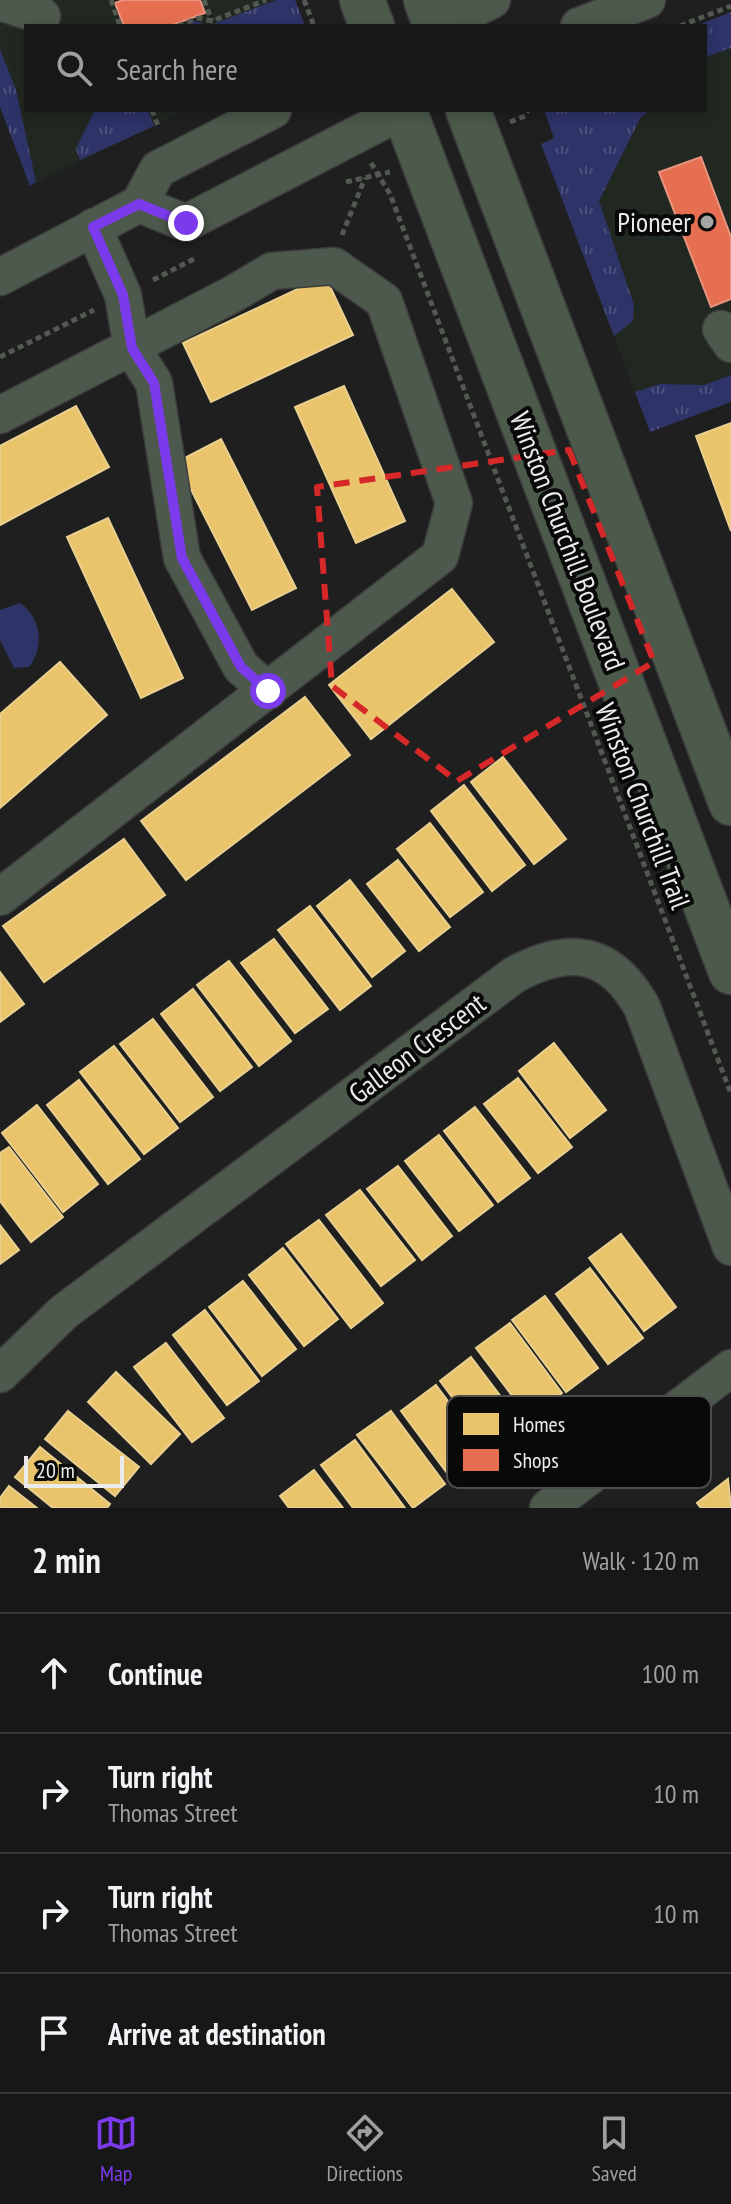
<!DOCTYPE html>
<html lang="en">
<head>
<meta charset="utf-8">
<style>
	body { margin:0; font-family:"PT Sans Narrow",sans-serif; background:#232423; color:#f1f3f6 }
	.scale { position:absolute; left:24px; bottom:20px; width:100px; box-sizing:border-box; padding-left:8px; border:4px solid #eaebea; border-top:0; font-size:22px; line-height:28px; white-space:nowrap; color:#eaebea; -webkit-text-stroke:6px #080908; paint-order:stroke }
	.stop { position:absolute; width:24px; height:24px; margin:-18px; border:6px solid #7c3aed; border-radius:50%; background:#fff }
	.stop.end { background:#7c3aed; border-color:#fff; box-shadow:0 2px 8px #0008 }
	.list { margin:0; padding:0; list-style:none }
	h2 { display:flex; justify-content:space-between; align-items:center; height:104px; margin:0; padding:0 32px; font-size:34px }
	h2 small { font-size:26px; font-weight:400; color:#9e9fa1 }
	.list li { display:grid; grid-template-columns:52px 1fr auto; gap:24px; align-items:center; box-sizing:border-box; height:120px; padding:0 32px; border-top:2px solid #353635 }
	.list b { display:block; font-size:30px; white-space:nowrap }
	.list p { margin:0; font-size:26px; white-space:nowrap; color:#9e9fa1 }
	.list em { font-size:26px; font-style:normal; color:#9e9fa1 }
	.icon { flex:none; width:44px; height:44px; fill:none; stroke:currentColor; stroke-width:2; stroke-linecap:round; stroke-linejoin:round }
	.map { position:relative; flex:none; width:731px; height:1508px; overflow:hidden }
	.search { position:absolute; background:#161716; box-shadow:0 4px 12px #0003; left:24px; right:24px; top:24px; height:88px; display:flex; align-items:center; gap:20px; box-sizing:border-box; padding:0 28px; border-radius:0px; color:#9e9fa1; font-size:30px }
	.sheet { height:584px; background:#161716 }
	nav { display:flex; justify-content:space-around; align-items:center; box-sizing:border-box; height:112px; border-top:2px solid #353635; background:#161716; font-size:22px; color:#9e9fa1 }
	nav a { display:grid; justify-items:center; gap:4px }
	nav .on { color:#7c3aed }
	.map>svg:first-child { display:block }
	.built { fill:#212721 }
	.grass { fill:url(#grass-tufts) }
	.green { fill:#2e3368 }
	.homes { fill:#e9c46a; stroke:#e9d090; stroke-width:2 }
	.shops { fill:#e76f51; stroke:#e8947f; stroke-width:2 }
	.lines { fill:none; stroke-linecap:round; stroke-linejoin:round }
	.minor-casing { stroke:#3b3c3b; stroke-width:39 }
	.major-casing { stroke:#3b3c3b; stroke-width:47 }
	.path { stroke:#525951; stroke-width:5; stroke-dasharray:6 4; stroke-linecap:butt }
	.minor { stroke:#4d594c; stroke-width:36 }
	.major { stroke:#4c5a4b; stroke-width:44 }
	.route { stroke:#7c3aed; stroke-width:10 }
	.marked { fill:none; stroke:#d62828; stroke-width:6; stroke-dasharray:16 10; stroke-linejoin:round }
	.poi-dot { fill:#a3a4a3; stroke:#080908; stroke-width:3 }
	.labels { text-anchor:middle; stroke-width:8; stroke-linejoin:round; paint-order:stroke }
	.poi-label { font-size:28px; fill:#eaebea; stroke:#080908; text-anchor:end }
	.street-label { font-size:28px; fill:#eaebea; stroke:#080908 }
	.key { fill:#080908; stroke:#4c4d4c; stroke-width:2 }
	.key-label { font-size:22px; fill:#eaebea }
</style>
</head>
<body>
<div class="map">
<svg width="731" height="1508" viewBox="0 0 731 1508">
	<defs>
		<pattern id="grass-tufts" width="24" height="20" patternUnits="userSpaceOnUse" patternTransform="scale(2)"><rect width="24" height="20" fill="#2e3368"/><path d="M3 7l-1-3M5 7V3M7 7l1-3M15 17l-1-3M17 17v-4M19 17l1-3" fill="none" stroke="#4c517e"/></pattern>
	</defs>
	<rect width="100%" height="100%" fill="#1e1f1e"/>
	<g class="built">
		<polygon points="0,0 295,0 305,26 26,26 26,110 186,110 30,186 0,107"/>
		<polygon points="731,12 731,402 650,432 541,144 554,138 544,110 705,110 705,26 696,26"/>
	</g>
	<g class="grass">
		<polygon points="276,0 295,0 305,26 185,26 196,21 208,26"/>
		<polygon points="731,12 731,48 705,57 705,26 696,26"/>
		<polygon points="0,49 16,90 36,182 30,186 0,107"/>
		<polygon points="95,110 148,110 154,126 80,160 76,149"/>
		<polygon points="544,110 651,110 641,117 599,201 634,305 633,321 614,336 541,144 554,138"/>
		<polygon points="731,375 731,402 650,432 635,392 660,384 704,385"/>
	</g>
	<path class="green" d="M20,603c21,14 25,44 9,64l-15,1 -14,-28v-30z"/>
	<g class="homes">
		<polygon points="325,276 353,335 211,402 183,343"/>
		<polygon points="344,386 405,521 356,543 295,407"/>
		<polygon points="76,406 109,467 0,525 0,446"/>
		<polygon points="731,423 731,531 696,436"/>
		<polygon points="221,439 296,588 252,610 177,462"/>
		<polygon points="108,518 183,678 141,698 67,537"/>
		<polygon points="452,589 494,642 371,739 329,685"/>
		<polygon points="60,662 107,715 0,808 0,714"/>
		<polygon points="305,697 350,755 186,880 141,821"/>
		<polygon points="503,757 566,839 534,864 471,782"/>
		<polygon points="464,785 525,865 492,891 431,811"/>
		<polygon points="430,823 483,892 450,917 397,849"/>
		<polygon points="124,839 165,895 44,982 3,926"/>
		<polygon points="398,860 450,927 419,951 367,884"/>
		<polygon points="350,880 405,951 372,977 317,906"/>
		<polygon points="310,906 371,986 340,1010 278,930"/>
		<polygon points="274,939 328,1009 295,1033 241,963"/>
		<polygon points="229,961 291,1041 259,1066 197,985"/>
		<polygon points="0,972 24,1004 0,1022"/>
		<polygon points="193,989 252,1067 220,1091 161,1014"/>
		<polygon points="153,1019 213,1097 180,1122 120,1044"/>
		<polygon points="554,1043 606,1110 570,1138 519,1071"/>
		<polygon points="114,1046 178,1128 144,1154 80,1072"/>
		<polygon points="518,1078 572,1147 538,1173 484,1104"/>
		<polygon points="79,1080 140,1159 108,1184 47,1105"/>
		<polygon points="37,1105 98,1184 63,1212 2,1133"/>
		<polygon points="475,1107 530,1178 498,1202 444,1131"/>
		<polygon points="439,1135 493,1205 459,1231 405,1161"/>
		<polygon points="9,1147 63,1217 31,1242 0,1201 0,1153"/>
		<polygon points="398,1166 452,1236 422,1260 367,1189"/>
		<polygon points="360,1190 415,1260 381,1286 326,1215"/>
		<polygon points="319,1220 383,1303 351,1328 286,1244"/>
		<polygon points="0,1225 19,1250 0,1264"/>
		<polygon points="621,1234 676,1307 644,1331 589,1258"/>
		<polygon points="283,1248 338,1319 304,1346 249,1275"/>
		<polygon points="590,1268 643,1338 608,1364 556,1294"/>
		<polygon points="243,1281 296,1349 262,1376 209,1307"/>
		<polygon points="545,1296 598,1368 566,1392 512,1320"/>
		<polygon points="205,1310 259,1381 227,1405 173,1335"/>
		<polygon points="510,1323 562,1393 529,1418 476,1348"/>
		<polygon points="166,1343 224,1418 192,1442 134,1367"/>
		<polygon points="471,1357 526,1430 494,1453 440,1381"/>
		<polygon points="116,1372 180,1434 151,1464 88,1402"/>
		<polygon points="436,1385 488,1455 453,1481 401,1411"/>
		<polygon points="68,1411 139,1467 115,1496 45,1439"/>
		<polygon points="391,1411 445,1484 413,1508 357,1435"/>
		<polygon points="355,1440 405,1508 353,1508 321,1465"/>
		<polygon points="40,1447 110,1504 107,1508 53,1508 15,1477"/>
		<polygon points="314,1470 343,1508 289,1508 280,1496"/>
		<polygon points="728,1479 731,1508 701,1508 697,1503"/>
		<polygon points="9,1486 37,1508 0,1508 0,1498"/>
	</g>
	<g class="shops">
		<polygon points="123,0 200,0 205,13 170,26 124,26 115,3"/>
		<polygon points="701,157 731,237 731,299 711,307 659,172"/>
	</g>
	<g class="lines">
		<g class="minor-casing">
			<g id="minor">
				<polyline points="0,2 42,16"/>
				<polyline points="440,26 492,0"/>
				<polyline points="579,26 647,0"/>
				<polyline points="139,204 186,223 404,110"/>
				<polyline points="93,227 123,295 132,348 154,383 182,558 241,667 268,691"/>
				<polyline points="0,277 139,204 158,169 273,110"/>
				<polyline points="721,329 731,344"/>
				<polyline points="0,415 233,294 272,271 334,266 384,301 454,503 440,556 0,897"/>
				<path d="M0,1374l64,-62 450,-337c55,-30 96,-25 128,32l89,240"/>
				<polyline points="548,1508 731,1368"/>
			</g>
		</g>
		<g class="major-casing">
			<g id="major">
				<polyline points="362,0 372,26"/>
				<polyline points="426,0 436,26"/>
				<polyline points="404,110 731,972"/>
				<polyline points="468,110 731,803"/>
			</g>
		</g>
		<g class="path">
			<polyline points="111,0 120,26"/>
			<polyline points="204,0 212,21"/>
			<polyline points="304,0 314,26"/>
			<polyline points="178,26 199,18 212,21 266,0"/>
			<polyline points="680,26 731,6"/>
			<polyline points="152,110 158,126"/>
			<polyline points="510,122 525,116 528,110"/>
			<polyline points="371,163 390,194 731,1094"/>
			<polyline points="346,182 390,172"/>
			<polyline points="342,235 365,178"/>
			<polyline points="153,280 194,259"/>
			<polyline points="0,357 94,310"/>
		</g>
		<use href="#minor" class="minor"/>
		<use href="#major" class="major"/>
	</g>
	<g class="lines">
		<polyline class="route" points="186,223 139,204 93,227 123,295 132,348 154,383 182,558 241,667 268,691"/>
	</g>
	<path class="marked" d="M569,450l85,212 -197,119 -125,-95 -15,-199z"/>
	<circle class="poi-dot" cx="707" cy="222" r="8"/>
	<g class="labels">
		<g class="poi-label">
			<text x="691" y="232">Pioneer</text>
		</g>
		<g class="street-label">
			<text transform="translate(568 541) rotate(69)" y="10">Winston Churchill Boulevard</text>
			<text transform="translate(643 806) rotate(69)" y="10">Winston Churchill Trail</text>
			<text transform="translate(417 1048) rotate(-37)" y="10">Galleon Crescent</text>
		</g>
	</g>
	<rect x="447" y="1396" width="264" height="92" rx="12" class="key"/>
	<rect x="463" y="1413" width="36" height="22" fill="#e9c46a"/>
	<rect x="463" y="1449" width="36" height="22" fill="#e76f51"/>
	<g class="key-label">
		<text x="513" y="1432">Homes</text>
		<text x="513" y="1468">Shops</text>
	</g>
</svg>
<div class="scale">20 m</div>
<div class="stop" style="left:268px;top:691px"></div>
<div class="stop end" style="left:186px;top:223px"></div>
<div class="search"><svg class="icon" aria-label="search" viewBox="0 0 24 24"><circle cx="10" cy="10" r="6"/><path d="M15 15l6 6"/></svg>Search here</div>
</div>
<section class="sheet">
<h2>2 min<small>Walk · 120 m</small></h2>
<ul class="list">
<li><svg class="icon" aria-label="ahead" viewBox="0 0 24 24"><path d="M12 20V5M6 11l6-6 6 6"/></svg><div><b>Continue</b></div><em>100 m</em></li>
<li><svg class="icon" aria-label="right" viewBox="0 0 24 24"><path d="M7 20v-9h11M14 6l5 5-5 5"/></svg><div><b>Turn right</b><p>Thomas Street</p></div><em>10 m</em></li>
<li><svg class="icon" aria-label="right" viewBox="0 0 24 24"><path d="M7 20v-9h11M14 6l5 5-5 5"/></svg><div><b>Turn right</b><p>Thomas Street</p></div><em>10 m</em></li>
<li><svg class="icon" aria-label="arrive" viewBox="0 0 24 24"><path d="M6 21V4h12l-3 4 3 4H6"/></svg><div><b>Arrive at destination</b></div></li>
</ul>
</section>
<nav>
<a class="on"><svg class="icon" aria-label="map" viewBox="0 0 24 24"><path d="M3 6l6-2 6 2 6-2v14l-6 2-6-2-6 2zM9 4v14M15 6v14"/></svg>Map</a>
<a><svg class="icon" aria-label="directions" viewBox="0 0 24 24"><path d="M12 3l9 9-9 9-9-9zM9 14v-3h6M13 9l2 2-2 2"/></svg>Directions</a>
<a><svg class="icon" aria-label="saved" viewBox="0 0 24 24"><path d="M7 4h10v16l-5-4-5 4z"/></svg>Saved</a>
</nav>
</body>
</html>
